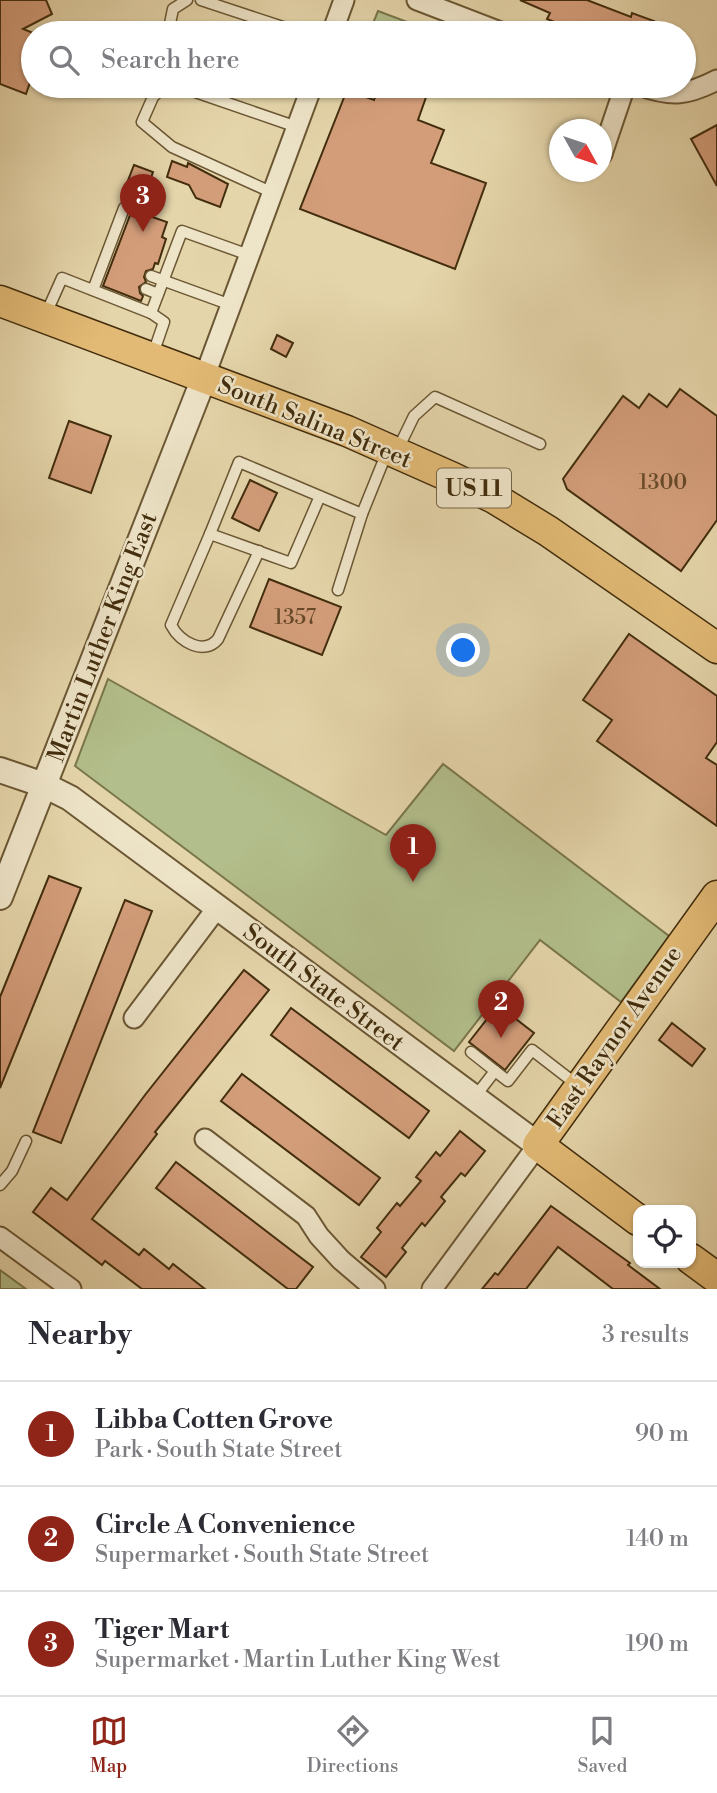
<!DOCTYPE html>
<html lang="en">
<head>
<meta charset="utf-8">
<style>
	body { margin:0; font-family:"Libre Bodoni",serif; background:#f7f7f7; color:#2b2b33 }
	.controls { position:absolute; right:21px; bottom:21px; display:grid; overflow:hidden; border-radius:14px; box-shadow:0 2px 5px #0004 }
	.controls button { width:63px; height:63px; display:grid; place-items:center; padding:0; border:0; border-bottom:2px solid #e1e1e2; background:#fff; color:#2b2b33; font:35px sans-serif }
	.compass { position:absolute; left:549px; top:119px; width:63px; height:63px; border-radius:50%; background:#fff; box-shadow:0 2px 5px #0004; rotate:130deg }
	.you { position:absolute; left:464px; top:651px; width:24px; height:24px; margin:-18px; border:5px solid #fff; border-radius:50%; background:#1a73e8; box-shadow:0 0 0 10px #1a73e833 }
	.badge { display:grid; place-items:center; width:46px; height:46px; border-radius:50%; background:#8f2418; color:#fff; font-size:23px; font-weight:700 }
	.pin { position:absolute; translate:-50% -58px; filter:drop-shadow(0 2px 4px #0008) }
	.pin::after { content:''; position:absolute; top:37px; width:24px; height:21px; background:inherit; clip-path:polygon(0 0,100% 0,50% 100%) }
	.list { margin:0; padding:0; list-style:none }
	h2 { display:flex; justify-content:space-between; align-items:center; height:91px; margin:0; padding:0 28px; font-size:30px }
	h2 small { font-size:23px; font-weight:400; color:#7c7c81 }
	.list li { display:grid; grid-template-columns:46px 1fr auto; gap:21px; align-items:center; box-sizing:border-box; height:105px; padding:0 28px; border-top:2px solid #e1e1e2 }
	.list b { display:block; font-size:26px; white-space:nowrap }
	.list p { margin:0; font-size:23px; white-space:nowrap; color:#7c7c81 }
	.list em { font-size:23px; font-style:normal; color:#7c7c81 }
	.icon { flex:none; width:38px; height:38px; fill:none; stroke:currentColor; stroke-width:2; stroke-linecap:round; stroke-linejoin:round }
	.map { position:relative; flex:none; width:717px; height:1289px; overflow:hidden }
	.search { position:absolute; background:#fff; box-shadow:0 2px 5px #0004; left:21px; right:21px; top:21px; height:77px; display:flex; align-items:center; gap:18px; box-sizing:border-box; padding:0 24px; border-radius:38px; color:#7c7c81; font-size:26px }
	.sheet { height:406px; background:#fff }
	nav { display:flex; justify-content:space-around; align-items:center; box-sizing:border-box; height:98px; border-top:2px solid #e1e1e2; background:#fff; font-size:19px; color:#7c7c81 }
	nav a { display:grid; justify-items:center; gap:4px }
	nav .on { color:#8f2418 }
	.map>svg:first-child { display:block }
	.green { fill:#b2be8b; stroke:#7a764c; stroke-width:2 }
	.building { fill:#d39d7a; stroke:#422d0d; stroke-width:2 }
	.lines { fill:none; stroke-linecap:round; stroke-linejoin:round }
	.service-casing { stroke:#6b5734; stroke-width:13 }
	.minor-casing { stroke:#6b5734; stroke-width:23 }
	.tertiary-casing { stroke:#6b5734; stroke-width:28 }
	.primary-casing { stroke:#422d0d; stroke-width:33 }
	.service { stroke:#eee4c8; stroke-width:10 }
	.minor { stroke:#eee4c8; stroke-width:19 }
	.tertiary { stroke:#eee4c8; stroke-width:24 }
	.primary { stroke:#e2ba75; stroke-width:30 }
	.labels { text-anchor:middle; stroke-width:5; stroke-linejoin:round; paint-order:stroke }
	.number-label { font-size:21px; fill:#664928 }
	.shield { fill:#eee4c8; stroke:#766445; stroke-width:2 }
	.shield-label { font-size:23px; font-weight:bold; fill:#422d0d }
	.street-label { font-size:24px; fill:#422d0d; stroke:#eee4c8 }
</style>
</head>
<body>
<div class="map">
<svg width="717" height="1289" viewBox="0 0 717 1289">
	<rect width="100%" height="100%" fill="#e5d5aa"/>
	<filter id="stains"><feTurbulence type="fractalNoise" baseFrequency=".00286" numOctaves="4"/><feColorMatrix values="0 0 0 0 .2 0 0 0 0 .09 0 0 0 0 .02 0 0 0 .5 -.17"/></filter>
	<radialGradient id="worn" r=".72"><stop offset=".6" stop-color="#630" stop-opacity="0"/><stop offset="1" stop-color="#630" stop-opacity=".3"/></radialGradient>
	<g class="green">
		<polygon points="378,11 418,26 415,33 369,33"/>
		<polygon points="108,679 386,835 443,764 669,936 621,1002 540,940 454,1051 75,766"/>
		<polygon points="0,1270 26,1289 0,1289"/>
	</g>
	<g class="building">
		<polygon points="0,0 46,0 52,14 23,29 33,33 33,74 26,94 0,84"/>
		<polygon points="520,0 587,0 631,17 632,13 654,21 649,33 581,33 547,19 550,13"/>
		<polygon points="379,86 430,86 418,120 444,130 431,163 486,183 455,269 300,209 347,90 374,100"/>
		<polygon points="717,125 717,186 691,139"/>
		<polygon points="172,161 187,167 188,163 228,184 220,207 196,198 189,185 167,177"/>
		<polygon points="134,165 153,172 147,189 127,183"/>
		<polygon points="132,210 167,222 162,237 166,239 158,264 155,263 153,269 146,271 144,277 146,282 139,287 140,293 143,296 141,301 103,286"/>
		<polygon points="277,335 293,343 286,357 271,349"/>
		<polygon points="680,389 717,416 717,520 681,571 567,489 563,479 623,396 639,408 649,394 667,407"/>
		<polygon points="69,421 111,436 91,493 49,478"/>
		<polygon points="250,480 277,493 259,531 232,518"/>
		<polygon points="269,579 341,607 322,655 250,627"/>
		<polygon points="629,634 717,696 717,742 706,758 717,765 717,826 597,741 612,720 583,700"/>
		<polygon points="49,876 81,888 0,1088 0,997"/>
		<polygon points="125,900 152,911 61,1143 33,1132"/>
		<polygon points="244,970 269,990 155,1132 157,1134 92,1219 139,1255 144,1249 169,1269 173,1264 205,1289 142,1289 105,1261 102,1265 33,1212 51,1188 67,1200 145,1095"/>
		<polygon points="498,1005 534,1033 505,1070 469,1042"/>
		<polygon points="291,1008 429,1111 409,1138 271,1035"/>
		<polygon points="672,1023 705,1049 692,1066 659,1040"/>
		<polygon points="242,1074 380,1178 359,1205 221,1101"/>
		<polygon points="460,1131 485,1151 465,1176 461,1173 441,1197 445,1201 425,1226 422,1223 402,1248 406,1252 386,1277 361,1257 381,1232 377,1228 397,1203 400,1206 421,1181 416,1177 436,1152 440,1156"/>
		<polygon points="176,1162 313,1267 296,1289 288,1289 156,1188"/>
		<polygon points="551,1206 630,1263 628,1265 660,1289 613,1289 558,1247 526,1289 482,1289 495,1273 498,1275"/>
	</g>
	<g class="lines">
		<g class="service-casing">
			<g id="service">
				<polyline points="201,0 301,33"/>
				<polyline points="168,33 173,9 187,0"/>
				<polyline points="164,86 153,97 142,122 172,147 273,193"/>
				<polyline points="178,86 297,127"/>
				<polyline points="151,276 231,305"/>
				<polyline points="146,289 158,294"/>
				<polyline points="93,290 124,208"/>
				<polyline points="151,313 164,322 153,354"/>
				<polyline points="45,316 62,278 151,313 182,231 249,255"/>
				<polyline points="398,449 414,416 435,397 540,444"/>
				<polyline points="320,496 291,563 210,534 239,462 362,514"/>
				<path d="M210,534l-39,91c9,17 33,31 47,14l41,-88"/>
				<polyline points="338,590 362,514 387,452"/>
				<polyline points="471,1052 495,1071"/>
				<polyline points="474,1098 495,1071 508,1081 532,1050 576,1084"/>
				<polyline points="0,1185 12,1171 26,1141"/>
			</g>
		</g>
		<g class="minor-casing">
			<g id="minor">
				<polyline points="417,0 503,33"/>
				<polyline points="332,33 344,0"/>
				<path d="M641,86c31,11 47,9 76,-6"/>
				<polyline points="602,154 625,86"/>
				<polyline points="204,378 312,86"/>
				<polyline points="134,1018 217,908"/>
				<polyline points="205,1139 306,1216 319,1236 341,1260 375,1289"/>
				<polyline points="0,1237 71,1289"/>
				<polyline points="432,1289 538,1145"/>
			</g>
		</g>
		<g class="tertiary-casing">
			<g id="tertiary">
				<polyline points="0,770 44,785 70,798 538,1145"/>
				<polyline points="0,897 204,378"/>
			</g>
		</g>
		<g class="primary-casing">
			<g id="primary">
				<polyline points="0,301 347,431 453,478 494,498 548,531 717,648"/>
				<polyline points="638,1220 538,1145 717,896"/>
				<polyline points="691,1259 717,1278"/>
			</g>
		</g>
		<use href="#service" class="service"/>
		<use href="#minor" class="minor"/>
		<use href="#tertiary" class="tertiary"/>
		<use href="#primary" class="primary"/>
	</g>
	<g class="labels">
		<g class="number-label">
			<text x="663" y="489">1300</text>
			<text x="295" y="624">1357</text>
		</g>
		<rect class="shield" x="437" y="468.5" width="74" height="39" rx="5"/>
		<g class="shield-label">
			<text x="474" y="496">US 11</text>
		</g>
		<g class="street-label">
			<text transform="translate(315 422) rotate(22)" y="8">South Salina Street</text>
			<text transform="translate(102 637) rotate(-69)" y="8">Martin Luther King East</text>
			<text transform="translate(324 987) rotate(37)" y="8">South State Street</text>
			<text transform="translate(614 1037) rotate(-55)" y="8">East Raynor Avenue</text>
		</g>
	</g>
	<rect width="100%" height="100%" filter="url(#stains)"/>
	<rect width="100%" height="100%" fill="url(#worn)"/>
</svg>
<div class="controls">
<button><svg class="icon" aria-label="locate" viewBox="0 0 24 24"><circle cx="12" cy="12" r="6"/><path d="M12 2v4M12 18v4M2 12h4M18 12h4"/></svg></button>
</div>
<svg class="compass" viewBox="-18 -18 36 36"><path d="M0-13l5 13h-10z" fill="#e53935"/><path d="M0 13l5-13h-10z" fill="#7c7c81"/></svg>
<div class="you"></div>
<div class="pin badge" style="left:413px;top:882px">1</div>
<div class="pin badge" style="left:501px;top:1038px">2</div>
<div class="pin badge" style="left:143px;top:232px">3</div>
<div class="search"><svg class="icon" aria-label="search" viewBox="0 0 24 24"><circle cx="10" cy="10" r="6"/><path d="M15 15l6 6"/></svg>Search here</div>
</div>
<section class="sheet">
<h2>Nearby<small>3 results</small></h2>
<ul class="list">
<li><span class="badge">1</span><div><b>Libba Cotten Grove</b><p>Park · South State Street</p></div><em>90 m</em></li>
<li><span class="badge">2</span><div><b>Circle A Convenience</b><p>Supermarket · South State Street</p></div><em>140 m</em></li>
<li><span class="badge">3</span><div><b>Tiger Mart</b><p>Supermarket · Martin Luther King West</p></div><em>190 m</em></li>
</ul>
</section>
<nav>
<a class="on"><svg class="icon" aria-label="map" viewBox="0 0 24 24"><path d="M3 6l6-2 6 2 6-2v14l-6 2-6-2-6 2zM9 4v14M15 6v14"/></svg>Map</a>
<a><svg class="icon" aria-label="directions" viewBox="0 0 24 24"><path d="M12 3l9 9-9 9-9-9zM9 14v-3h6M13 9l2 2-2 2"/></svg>Directions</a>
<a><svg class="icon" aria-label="saved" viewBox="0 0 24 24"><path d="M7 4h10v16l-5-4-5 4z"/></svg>Saved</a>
</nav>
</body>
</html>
